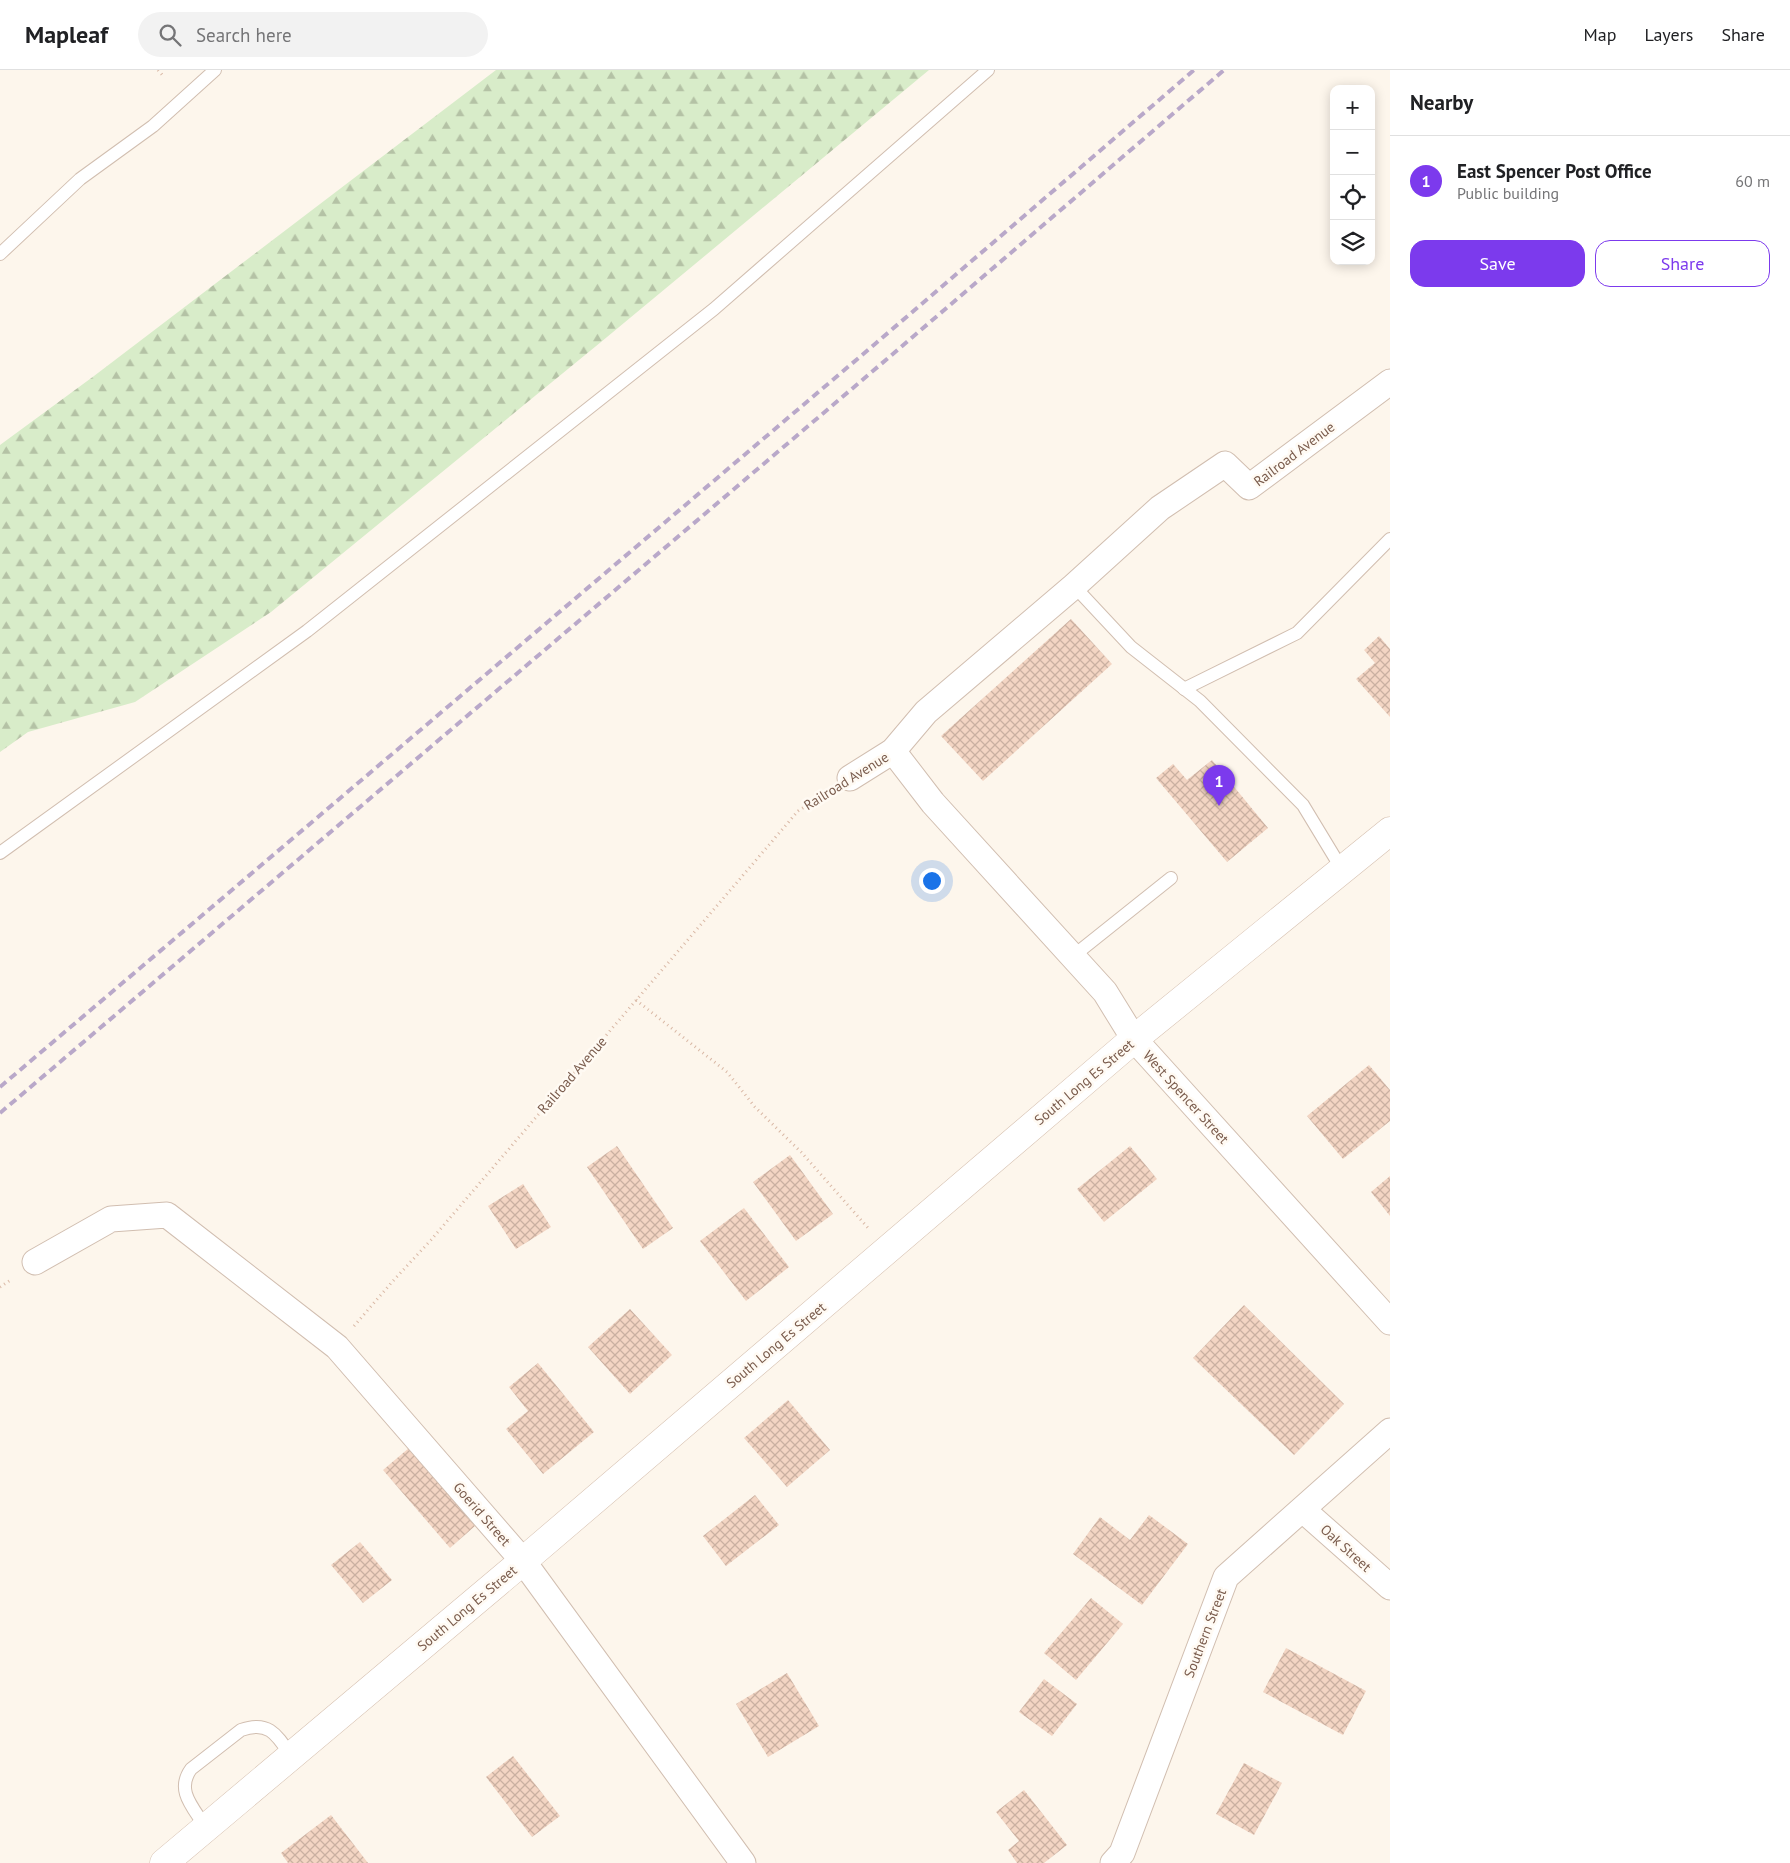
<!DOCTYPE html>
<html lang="en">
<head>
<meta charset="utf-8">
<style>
	body { margin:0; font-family:"PT Sans",sans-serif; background:#f2f2f2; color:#202124 }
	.controls { position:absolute; right:15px; top:15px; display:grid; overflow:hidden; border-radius:10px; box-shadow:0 2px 12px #0003 }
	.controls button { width:45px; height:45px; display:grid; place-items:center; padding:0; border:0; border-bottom:1px solid #e0e0e0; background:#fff; color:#202124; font:25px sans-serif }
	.you { position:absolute; left:931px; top:810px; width:18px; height:18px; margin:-12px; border:4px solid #fff; border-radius:50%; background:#1a73e8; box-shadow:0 0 0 8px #1a73e833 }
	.badge { display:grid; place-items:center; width:32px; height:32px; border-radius:50%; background:#7c3aed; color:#fff; font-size:16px; font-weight:700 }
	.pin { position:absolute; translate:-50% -41px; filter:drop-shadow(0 1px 2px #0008) }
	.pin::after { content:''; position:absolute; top:26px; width:18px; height:15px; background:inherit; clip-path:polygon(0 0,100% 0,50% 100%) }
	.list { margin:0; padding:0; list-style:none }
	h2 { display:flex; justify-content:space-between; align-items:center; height:65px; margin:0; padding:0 20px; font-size:21px }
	h2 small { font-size:16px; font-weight:400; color:#757577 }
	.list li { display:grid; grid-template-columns:32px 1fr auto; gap:15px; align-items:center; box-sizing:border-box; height:90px; padding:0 20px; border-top:1px solid #e0e0e0 }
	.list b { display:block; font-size:19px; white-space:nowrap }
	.list p { margin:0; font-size:16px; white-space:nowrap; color:#757577 }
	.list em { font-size:16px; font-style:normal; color:#757577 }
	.actions { display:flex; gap:10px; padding:15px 20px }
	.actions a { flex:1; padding:11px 0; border:1px solid #7c3aed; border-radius:15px; text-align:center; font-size:18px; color:#7c3aed }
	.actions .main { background:#7c3aed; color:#fff }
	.icon { flex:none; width:28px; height:28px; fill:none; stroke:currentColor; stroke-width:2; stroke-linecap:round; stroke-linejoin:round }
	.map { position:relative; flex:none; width:1390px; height:1793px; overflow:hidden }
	header { display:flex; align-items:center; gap:30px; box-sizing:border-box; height:70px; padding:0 25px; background:#fff; border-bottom:1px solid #e0e0e0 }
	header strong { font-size:24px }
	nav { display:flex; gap:28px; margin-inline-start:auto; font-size:18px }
	.search { width:350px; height:45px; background:#f2f2f2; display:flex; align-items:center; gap:12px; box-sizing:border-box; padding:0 18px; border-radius:28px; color:#757577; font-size:19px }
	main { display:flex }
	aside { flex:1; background:#fff }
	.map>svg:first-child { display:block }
	.forest { fill:url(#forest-firs) }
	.building { fill:url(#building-cross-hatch) }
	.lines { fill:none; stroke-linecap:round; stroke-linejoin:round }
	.lane-casing { stroke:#d1beb0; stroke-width:14 }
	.street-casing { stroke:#d1beb0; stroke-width:27 }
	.secondary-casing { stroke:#d6c0b0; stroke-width:29 }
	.path { stroke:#d9b8a5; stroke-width:3; stroke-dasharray:1 4; stroke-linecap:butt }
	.lane { stroke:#fff; stroke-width:12 }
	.street { stroke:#fff; stroke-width:25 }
	.secondary { stroke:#fff; stroke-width:28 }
	.rail { stroke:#b9a8c9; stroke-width:4; stroke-dasharray:8 5; stroke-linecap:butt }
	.labels { text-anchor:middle; stroke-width:5; stroke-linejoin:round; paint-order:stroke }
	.street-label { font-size:14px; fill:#7a5c4d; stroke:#fffaf3 }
</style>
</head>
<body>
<header>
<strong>Mapleaf</strong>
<div class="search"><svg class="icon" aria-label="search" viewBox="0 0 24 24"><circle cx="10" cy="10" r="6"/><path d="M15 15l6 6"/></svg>Search here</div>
<nav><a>Map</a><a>Layers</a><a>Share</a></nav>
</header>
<main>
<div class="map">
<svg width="1390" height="1793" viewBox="0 0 1390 1793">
	<defs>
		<pattern id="forest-firs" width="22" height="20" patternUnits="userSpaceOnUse" patternTransform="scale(1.25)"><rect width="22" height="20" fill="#d8ecc9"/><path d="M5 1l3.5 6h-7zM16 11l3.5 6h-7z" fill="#b4c2a5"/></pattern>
		<pattern id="building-cross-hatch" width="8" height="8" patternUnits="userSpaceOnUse" patternTransform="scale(1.25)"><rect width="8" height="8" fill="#f3d5c3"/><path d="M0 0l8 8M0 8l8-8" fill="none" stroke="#cab0a1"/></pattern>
	</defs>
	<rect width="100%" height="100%" fill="#fdf6ec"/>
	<polygon class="forest" points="496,0 929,0 601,272 271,542 135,632 28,662 0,682 0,375 94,306"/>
	<g class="building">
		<polygon points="1071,549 1112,594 983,711 941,666"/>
		<polygon points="1379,566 1390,579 1390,647 1356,609 1375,593 1364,580"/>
		<polygon points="1212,690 1268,758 1227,792 1156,708 1173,694 1187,710"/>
		<polygon points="1369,995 1390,1020 1390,1051 1343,1089 1307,1046"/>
		<polygon points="617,1076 673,1158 643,1179 587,1097"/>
		<polygon points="1130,1076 1157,1109 1104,1152 1077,1119"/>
		<polygon points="790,1085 833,1144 796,1171 753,1112"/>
		<polygon points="1390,1106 1390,1146 1371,1122"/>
		<polygon points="523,1114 551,1157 516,1179 488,1136"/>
		<polygon points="744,1138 789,1197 746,1231 700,1171"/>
		<polygon points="1244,1235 1344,1334 1294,1385 1193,1288"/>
		<polygon points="630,1239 672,1285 630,1324 588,1277"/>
		<polygon points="538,1293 594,1362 543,1404 506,1359 528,1341 509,1317"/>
		<polygon points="788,1330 830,1380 787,1417 744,1368"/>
		<polygon points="409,1378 475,1456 450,1478 383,1400"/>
		<polygon points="755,1425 779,1455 726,1496 703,1466"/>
		<polygon points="1149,1445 1188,1474 1142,1535 1073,1484 1100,1447 1130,1470"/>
		<polygon points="360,1472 392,1510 363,1533 331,1495"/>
		<polygon points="1091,1528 1123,1554 1076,1610 1044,1583"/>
		<polygon points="1286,1578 1366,1621 1343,1665 1263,1622"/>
		<polygon points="787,1603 819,1656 768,1687 736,1634"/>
		<polygon points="1044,1609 1077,1634 1052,1666 1019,1642"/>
		<polygon points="513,1686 560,1746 532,1767 486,1707"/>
		<polygon points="1244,1693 1282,1713 1254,1765 1216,1744"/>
		<polygon points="1024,1720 1067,1775 1044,1793 1017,1793 1008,1780 1019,1771 996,1742"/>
		<polygon points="331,1745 368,1793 288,1793 281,1783"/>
	</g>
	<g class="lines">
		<g class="lane-casing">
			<g id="lane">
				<polyline points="0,184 80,109 153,56 215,0"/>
				<polyline points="1074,516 1131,577 1200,631 1303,735 1343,801"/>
				<polyline points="1184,619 1297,563 1390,469"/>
				<polyline points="0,783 307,561 714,239 988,0"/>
				<polyline points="1072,887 1171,808"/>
				<path d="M206,1758c-12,-20 -31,-37 -15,-59l50,-39c28,-10 36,5 50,26"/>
			</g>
		</g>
		<g class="street-casing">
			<g id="street">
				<polyline points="893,681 933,733 1105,922 1134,969 1390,1252"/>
				<polyline points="850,708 893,681 926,642 1074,516 1160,438 1225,394 1249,417 1390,312"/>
				<polyline points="35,1192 111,1149 167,1145 337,1277 523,1491 743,1793"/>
				<polyline points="1303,1440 1390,1517"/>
				<polyline points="1113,1793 1122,1783 1226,1507 1390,1361"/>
			</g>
		</g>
		<g class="secondary-casing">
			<polyline id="secondary" points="164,1793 523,1491 1134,969 1390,761"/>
		</g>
		<g class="path">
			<polyline points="158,0 164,7"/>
			<polyline points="636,930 727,1002 755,1037 801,1082 868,1158"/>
			<polyline points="0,1217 12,1209"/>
			<polyline points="354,1256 392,1212 431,1170 798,741 827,723"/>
		</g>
		<use href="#lane" class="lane"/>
		<use href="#street" class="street"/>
		<use href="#secondary" class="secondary"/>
		<g class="rail">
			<polyline points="0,1017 875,274 1194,0"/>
			<polyline points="0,1043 887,289 1224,0"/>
		</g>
	</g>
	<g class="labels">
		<g class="street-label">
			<text transform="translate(1294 384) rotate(-37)" y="5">Railroad Avenue</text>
			<text transform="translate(846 711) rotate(-32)" y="5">Railroad Avenue</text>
			<text transform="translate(572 1005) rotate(-49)" y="5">Railroad Avenue</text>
			<text transform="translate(1084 1012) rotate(-40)" y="5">South Long Es Street</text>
			<text transform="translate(1186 1027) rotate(48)" y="5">West Spencer Street</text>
			<text transform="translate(776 1275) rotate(-40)" y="5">South Long Es Street</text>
			<text transform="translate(482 1444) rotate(49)" y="5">Goerid Street</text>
			<text transform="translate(1346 1478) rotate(42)" y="5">Oak Street</text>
			<text transform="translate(467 1538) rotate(-40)" y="5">South Long Es Street</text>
			<text transform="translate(1205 1563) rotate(-69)" y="5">Southern Street</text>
		</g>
	</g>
</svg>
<div class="controls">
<button>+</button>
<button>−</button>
<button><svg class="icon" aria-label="locate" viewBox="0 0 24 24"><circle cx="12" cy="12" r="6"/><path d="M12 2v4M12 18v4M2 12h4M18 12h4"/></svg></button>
<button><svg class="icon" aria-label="layers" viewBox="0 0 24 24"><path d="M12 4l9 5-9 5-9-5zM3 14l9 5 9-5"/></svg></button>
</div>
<div class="you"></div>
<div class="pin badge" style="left:1219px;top:736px">1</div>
</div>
<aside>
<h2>Nearby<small></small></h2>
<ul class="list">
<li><span class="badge">1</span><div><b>East Spencer Post Office</b><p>Public building</p></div><em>60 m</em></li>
</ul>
<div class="actions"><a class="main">Save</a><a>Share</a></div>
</aside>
</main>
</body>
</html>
